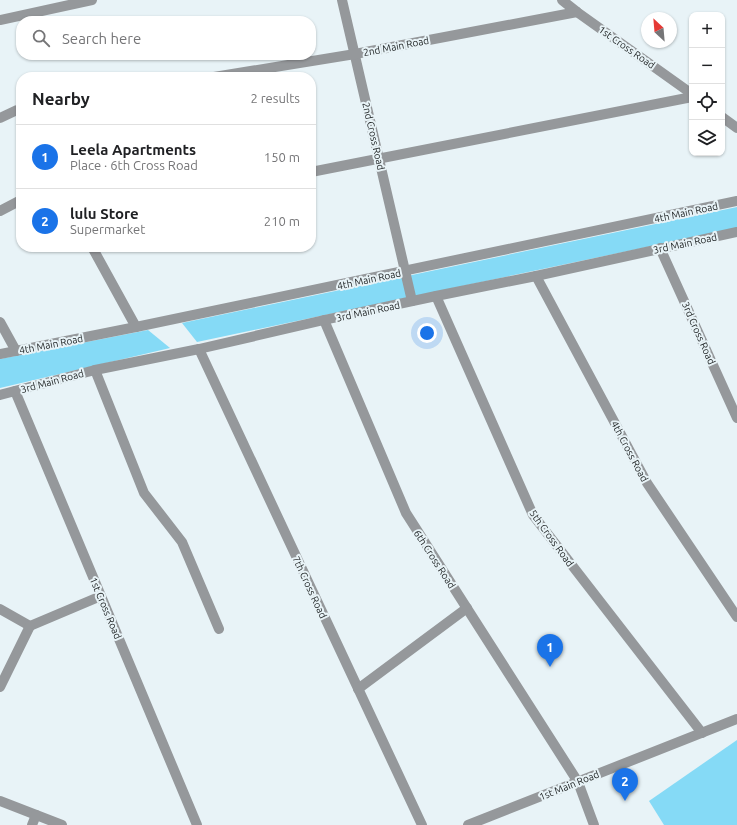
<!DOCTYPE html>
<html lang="en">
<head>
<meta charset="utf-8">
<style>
	body { margin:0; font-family:Ubuntu,sans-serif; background:#f2f2f2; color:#202124 }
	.controls { position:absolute; right:12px; top:12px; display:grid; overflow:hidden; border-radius:8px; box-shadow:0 1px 3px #0004 }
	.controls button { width:36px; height:36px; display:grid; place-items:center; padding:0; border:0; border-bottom:1px solid #e0e0e0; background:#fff; color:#202124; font:20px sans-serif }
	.compass { position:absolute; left:641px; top:12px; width:36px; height:36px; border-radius:50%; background:#fff; box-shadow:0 1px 3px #0004; rotate:334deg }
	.you { position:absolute; left:427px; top:333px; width:14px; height:14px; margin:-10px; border:3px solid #fff; border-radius:50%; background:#1a73e8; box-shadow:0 0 0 6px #1a73e833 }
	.badge { display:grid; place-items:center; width:26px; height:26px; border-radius:50%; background:#1a73e8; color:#fff; font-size:13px; font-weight:700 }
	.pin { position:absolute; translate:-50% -33px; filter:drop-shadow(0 1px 2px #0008) }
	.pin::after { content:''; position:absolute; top:21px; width:14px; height:12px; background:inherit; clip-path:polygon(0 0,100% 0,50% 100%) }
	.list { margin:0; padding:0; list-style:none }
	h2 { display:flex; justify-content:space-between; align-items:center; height:52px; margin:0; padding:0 16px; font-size:17px }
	h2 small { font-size:13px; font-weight:400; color:#757577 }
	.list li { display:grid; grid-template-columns:26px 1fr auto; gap:12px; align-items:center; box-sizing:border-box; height:64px; padding:0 16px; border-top:1px solid #e0e0e0 }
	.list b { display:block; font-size:15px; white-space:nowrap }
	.list p { margin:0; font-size:13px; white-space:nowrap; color:#757577 }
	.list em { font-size:13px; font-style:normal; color:#757577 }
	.icon { flex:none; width:22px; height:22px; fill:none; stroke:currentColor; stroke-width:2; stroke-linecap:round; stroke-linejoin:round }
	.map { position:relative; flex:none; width:737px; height:825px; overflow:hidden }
	.search { position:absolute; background:#fff; box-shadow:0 1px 3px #0004; left:16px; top:16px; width:300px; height:44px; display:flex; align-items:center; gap:10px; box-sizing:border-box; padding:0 14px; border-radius:16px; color:#757577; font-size:15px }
	.panel { position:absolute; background:#fff; box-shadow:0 1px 3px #0004; left:16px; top:72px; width:300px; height:180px; border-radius:16px }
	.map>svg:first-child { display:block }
	.green { fill:#85daf6 }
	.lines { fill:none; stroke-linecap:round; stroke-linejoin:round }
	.street { stroke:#95989b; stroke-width:10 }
	.labels { text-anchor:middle; stroke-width:4; stroke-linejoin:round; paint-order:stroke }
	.street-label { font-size:10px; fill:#1c2021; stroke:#e8f3f7 }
</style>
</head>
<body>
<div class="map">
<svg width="737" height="825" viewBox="0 0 737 825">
	<rect width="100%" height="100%" fill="#e8f3f7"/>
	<g class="green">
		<polygon points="737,207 737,228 197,342 182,323"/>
		<polygon points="148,330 170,348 0,388 0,359"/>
		<polygon points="737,740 737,825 664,825 649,801"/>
	</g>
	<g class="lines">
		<g class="street">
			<polyline points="342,0 412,301"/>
			<polyline points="562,0 577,12 692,94"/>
			<polyline points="0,20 92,0"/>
			<polyline points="214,77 355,54 577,12"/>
			<polyline points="722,117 737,128"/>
			<polyline points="0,118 17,110 21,109"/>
			<polyline points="311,172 692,97"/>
			<polyline points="0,211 21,200"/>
			<polyline points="92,247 136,327"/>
			<polyline points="660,248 737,418"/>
			<polyline points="536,276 647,483 737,617"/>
			<polyline points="436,296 533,515 702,733"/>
			<polyline points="324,320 406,513 578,782 594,825"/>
			<polyline points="0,322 16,351"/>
			<polyline points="199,349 422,825"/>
			<polyline points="0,354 136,327 737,201"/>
			<polyline points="95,370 144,493 182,542 219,629"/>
			<polyline points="15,391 197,825"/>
			<polyline points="0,395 95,370 199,349 324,320 436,296 536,276 737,232"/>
			<polyline points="0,609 30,626"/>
			<polyline points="30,626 101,596"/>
			<polyline points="0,687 30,626"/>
			<polyline points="358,689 467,608"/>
			<polyline points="0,801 62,825"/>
			<polyline points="32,825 36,815"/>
			<polyline points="468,825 737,719"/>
		</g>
	</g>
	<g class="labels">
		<g class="street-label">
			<text transform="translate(396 46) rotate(-11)" y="4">2nd Main Road</text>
			<text transform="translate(627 47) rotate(35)" y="4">1st Cross Road</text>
			<text transform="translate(374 136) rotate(77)" y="4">2nd Cross Road</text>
			<text transform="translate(686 212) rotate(-12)" y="4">4th Main Road</text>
			<text transform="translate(685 243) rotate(-12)" y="4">3rd Main Road</text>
			<text transform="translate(369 279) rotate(-12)" y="4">4th Main Road</text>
			<text transform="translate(368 311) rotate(-12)" y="4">3rd Main Road</text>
			<text transform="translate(699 333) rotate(66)" y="4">3rd Cross Road</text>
			<text transform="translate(51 344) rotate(-11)" y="4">4th Main Road</text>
			<text transform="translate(52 381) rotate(-15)" y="4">3rd Main Road</text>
			<text transform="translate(630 451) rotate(62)" y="4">4th Cross Road</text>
			<text transform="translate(552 538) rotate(54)" y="4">5th Cross Road</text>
			<text transform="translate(435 559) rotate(57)" y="4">6th Cross Road</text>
			<text transform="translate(310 587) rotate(65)" y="4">7th Cross Road</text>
			<text transform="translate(106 608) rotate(67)" y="4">1st Cross Road</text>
			<text transform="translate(569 785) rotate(-22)" y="4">1st Main Road</text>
		</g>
	</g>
</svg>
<div class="controls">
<button>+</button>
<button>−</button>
<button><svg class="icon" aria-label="locate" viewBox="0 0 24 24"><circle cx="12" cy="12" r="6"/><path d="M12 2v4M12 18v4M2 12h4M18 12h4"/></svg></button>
<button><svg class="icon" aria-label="layers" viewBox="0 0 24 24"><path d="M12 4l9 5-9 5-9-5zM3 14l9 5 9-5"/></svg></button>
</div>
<svg class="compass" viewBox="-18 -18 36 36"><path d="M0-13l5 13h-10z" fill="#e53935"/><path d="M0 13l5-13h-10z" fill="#757577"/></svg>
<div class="you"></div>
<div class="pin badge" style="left:550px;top:667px">1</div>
<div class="pin badge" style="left:625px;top:801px">2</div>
<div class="search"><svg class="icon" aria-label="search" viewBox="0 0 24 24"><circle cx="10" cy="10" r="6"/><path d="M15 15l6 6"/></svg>Search here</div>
<section class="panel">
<h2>Nearby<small>2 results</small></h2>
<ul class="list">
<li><span class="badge">1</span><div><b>Leela Apartments</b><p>Place · 6th Cross Road</p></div><em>150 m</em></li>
<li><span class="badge">2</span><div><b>lulu Store</b><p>Supermarket</p></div><em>210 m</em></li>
</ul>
</section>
</div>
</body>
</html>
